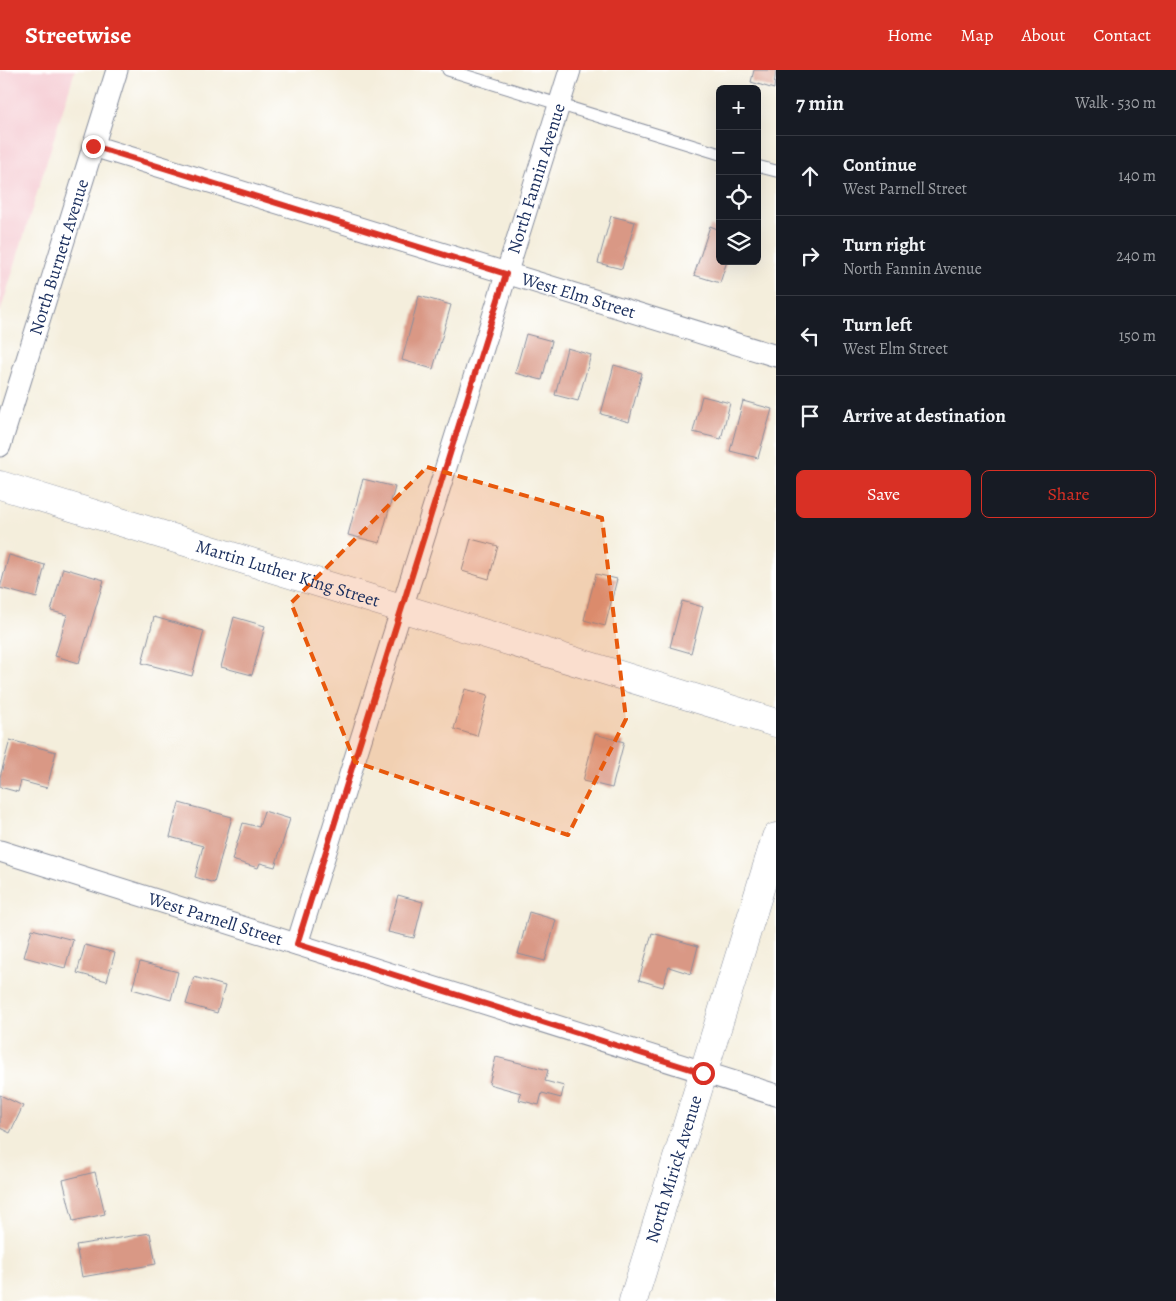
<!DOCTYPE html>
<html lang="en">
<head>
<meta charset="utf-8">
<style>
	body { margin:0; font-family:Alegreya,serif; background:#20242c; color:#f1f3f6 }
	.controls { position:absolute; right:15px; top:15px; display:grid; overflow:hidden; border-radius:8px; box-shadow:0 5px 20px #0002 }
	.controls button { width:45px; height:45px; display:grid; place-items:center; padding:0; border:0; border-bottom:1px solid #363941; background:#171b24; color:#f1f3f6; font:25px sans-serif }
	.stop { position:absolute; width:15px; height:15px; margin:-11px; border:4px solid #d93025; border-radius:50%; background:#fff }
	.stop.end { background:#d93025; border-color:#fff; box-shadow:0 1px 5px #0008 }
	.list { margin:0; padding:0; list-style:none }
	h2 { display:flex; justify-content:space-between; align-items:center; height:65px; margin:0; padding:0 20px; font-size:21px }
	h2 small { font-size:16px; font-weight:400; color:#9ea1a6 }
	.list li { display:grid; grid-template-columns:32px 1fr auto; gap:15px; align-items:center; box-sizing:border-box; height:80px; padding:0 20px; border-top:1px solid #363941 }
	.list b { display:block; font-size:19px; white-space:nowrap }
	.list p { margin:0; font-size:16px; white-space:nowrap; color:#9ea1a6 }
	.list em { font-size:16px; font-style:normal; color:#9ea1a6 }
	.actions { display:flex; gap:10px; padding:15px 20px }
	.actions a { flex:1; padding:11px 0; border:1px solid #d93025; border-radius:8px; text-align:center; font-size:18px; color:#d93025 }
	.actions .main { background:#d93025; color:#fff }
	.icon { flex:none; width:28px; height:28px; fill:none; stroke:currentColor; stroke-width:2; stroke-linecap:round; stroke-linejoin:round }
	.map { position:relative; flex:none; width:776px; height:1231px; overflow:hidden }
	header { display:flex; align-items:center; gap:30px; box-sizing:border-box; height:70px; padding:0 25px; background:#d93025; color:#fff }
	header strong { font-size:24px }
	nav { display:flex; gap:28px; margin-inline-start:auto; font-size:18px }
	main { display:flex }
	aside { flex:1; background:#171b24 }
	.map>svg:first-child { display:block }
	.built { fill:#f6cfd5 }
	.building { fill:#d99885 }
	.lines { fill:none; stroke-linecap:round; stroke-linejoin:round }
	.service-casing { stroke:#888e9d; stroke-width:13 }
	.minor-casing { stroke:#888e9d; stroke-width:23 }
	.tertiary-casing { stroke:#888e9d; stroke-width:29 }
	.service { stroke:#fff; stroke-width:11 }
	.minor { stroke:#fff; stroke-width:21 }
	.tertiary { stroke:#fff; stroke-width:28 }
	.route { stroke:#d93025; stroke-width:6 }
	.marked { fill:#e8590c; fill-opacity:0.2; stroke:#e8590c; stroke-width:4; stroke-dasharray:10 6; stroke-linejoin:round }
	.labels { text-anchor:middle; stroke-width:4; stroke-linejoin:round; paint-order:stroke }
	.street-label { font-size:18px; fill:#1b2f5e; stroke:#fff }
</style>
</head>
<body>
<header>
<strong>Streetwise</strong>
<nav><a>Home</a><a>Map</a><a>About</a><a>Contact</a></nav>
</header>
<main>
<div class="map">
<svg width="776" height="1231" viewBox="0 0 776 1231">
	<rect width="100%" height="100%" fill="#fff"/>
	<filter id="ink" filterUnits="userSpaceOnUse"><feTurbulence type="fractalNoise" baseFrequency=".02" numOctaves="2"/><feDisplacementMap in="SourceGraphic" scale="10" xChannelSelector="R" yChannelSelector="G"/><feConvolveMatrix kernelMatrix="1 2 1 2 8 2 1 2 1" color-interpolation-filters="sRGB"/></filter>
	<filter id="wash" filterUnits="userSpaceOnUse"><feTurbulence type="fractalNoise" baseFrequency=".0096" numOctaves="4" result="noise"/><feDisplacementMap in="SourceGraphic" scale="20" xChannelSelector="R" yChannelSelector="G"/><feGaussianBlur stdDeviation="1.12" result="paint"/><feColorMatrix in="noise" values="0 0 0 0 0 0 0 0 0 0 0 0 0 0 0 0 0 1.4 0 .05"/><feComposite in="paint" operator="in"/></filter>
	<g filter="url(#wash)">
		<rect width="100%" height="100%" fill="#f4eedc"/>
		<polygon class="built" points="0,0 75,0 0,243"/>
		<g id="blocks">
			<g class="building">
				<polygon points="754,0 776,0 774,19 751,12"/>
				<polygon points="611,146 635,152 622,199 598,193"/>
				<polygon points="710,156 720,160 720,191 727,191 720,213 694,205"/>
				<polygon points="419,226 451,235 433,299 402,290"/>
				<polygon points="526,264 552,271 542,310 515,303"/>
				<polygon points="567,278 591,285 578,331 555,325"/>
				<polygon points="614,295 642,303 629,352 601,344"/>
				<polygon points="702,326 730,333 721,369 693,362"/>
				<polygon points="743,331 772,339 758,388 730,381"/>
				<polygon points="363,409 395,417 380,473 348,465"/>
				<polygon points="471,469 498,476 489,509 462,501"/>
				<polygon points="9,485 45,495 37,528 0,518"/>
				<polygon points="63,498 104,510 79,593 55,586 67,545 51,541"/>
				<polygon points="596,504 617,509 605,556 584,550"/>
				<polygon points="682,531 703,537 691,583 670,577"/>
				<polygon points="154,547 204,561 192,606 142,593"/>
				<polygon points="234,547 265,556 252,605 221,597"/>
				<polygon points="465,619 488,625 477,666 454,659"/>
				<polygon points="595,664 624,672 612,718 583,711"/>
				<polygon points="10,670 56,682 47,718 21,711 18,722 0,717 0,707"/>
				<polygon points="179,733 232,747 214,813 195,807 203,776 170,767"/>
				<polygon points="264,741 290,749 275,797 260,793 258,798 232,790 243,753 259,757"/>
				<polygon points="398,825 423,832 414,868 388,862"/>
				<polygon points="529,842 556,850 545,891 518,884"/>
				<polygon points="32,859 73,870 65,898 24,887"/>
				<polygon points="652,863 698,876 691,904 669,897 663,917 639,910"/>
				<polygon points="85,875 115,883 107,911 77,903"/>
				<polygon points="140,892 178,902 171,930 132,919"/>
				<polygon points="194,907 225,916 217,943 186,934"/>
				<polygon points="496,987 548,1000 545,1011 564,1016 561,1028 542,1023 539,1035 519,1030 521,1023 489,1014"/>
				<polygon points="0,1025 23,1036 10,1063 0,1058"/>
				<polygon points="95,1102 105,1144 73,1151 63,1110"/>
				<polygon points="150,1163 156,1194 82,1207 76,1175"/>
			</g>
		</g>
	</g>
	<g filter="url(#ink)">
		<use href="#blocks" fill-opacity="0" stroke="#888e9d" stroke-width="1"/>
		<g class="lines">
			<g class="service-casing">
				<g id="service">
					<polyline points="448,0 720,84"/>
					<polyline points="757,96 776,101"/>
				</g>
			</g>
			<g class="minor-casing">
				<g id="minor">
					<path id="s1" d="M93,76l683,210"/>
					<path id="s2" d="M0,376l117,-376"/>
					<path id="s3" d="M0,781l776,244"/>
					<path id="s4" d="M297,874l273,-874"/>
				</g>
			</g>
			<g class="tertiary-casing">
				<g id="tertiary">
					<path id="s5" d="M0,415l776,238"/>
					<path id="s6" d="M633,1231l143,-464"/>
				</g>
			</g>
			<use href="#service" class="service"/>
			<use href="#minor" class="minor"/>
			<use href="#tertiary" class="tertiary"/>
		</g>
	</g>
	<g class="lines" filter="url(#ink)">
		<polyline class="route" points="93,76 506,204 297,874 703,1003"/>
	</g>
	<path class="marked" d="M427,397l175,51 24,201 -58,116 -213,-73 -64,-159z"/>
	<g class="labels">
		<g class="street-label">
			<text dy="6" stroke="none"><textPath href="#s4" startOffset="802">North Fannin Avenue</textPath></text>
			<text dy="6" stroke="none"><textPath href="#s2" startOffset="198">North Burnett Avenue</textPath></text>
			<text dy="6" stroke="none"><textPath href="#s1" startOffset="508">West Elm Street</textPath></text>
			<text dy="6" stroke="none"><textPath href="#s5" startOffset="301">Martin Luther King Street</textPath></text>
			<text dy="6" stroke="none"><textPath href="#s3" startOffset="226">West Parnell Street</textPath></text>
			<text dy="6" stroke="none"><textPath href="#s6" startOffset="138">North Mirick Avenue</textPath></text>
		</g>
	</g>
</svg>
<div class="controls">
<button>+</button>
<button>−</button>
<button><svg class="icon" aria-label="locate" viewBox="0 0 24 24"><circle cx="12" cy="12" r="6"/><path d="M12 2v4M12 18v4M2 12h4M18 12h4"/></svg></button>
<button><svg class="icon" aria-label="layers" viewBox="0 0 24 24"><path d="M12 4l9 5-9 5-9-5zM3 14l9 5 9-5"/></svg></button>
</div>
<div class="stop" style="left:703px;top:1003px"></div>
<div class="stop end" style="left:93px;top:76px"></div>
</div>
<aside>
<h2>7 min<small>Walk · 530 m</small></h2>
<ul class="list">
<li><svg class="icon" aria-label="ahead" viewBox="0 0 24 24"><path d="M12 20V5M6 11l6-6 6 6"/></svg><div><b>Continue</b><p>West Parnell Street</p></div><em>140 m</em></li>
<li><svg class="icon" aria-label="right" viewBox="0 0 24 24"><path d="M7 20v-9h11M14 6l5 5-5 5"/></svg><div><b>Turn right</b><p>North Fannin Avenue</p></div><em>240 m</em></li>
<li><svg class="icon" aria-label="left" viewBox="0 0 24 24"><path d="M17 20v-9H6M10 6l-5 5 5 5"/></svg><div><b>Turn left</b><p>West Elm Street</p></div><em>150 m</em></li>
<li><svg class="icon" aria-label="arrive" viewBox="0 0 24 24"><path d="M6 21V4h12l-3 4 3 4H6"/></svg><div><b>Arrive at destination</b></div></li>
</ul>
<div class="actions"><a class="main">Save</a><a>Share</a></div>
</aside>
</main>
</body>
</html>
